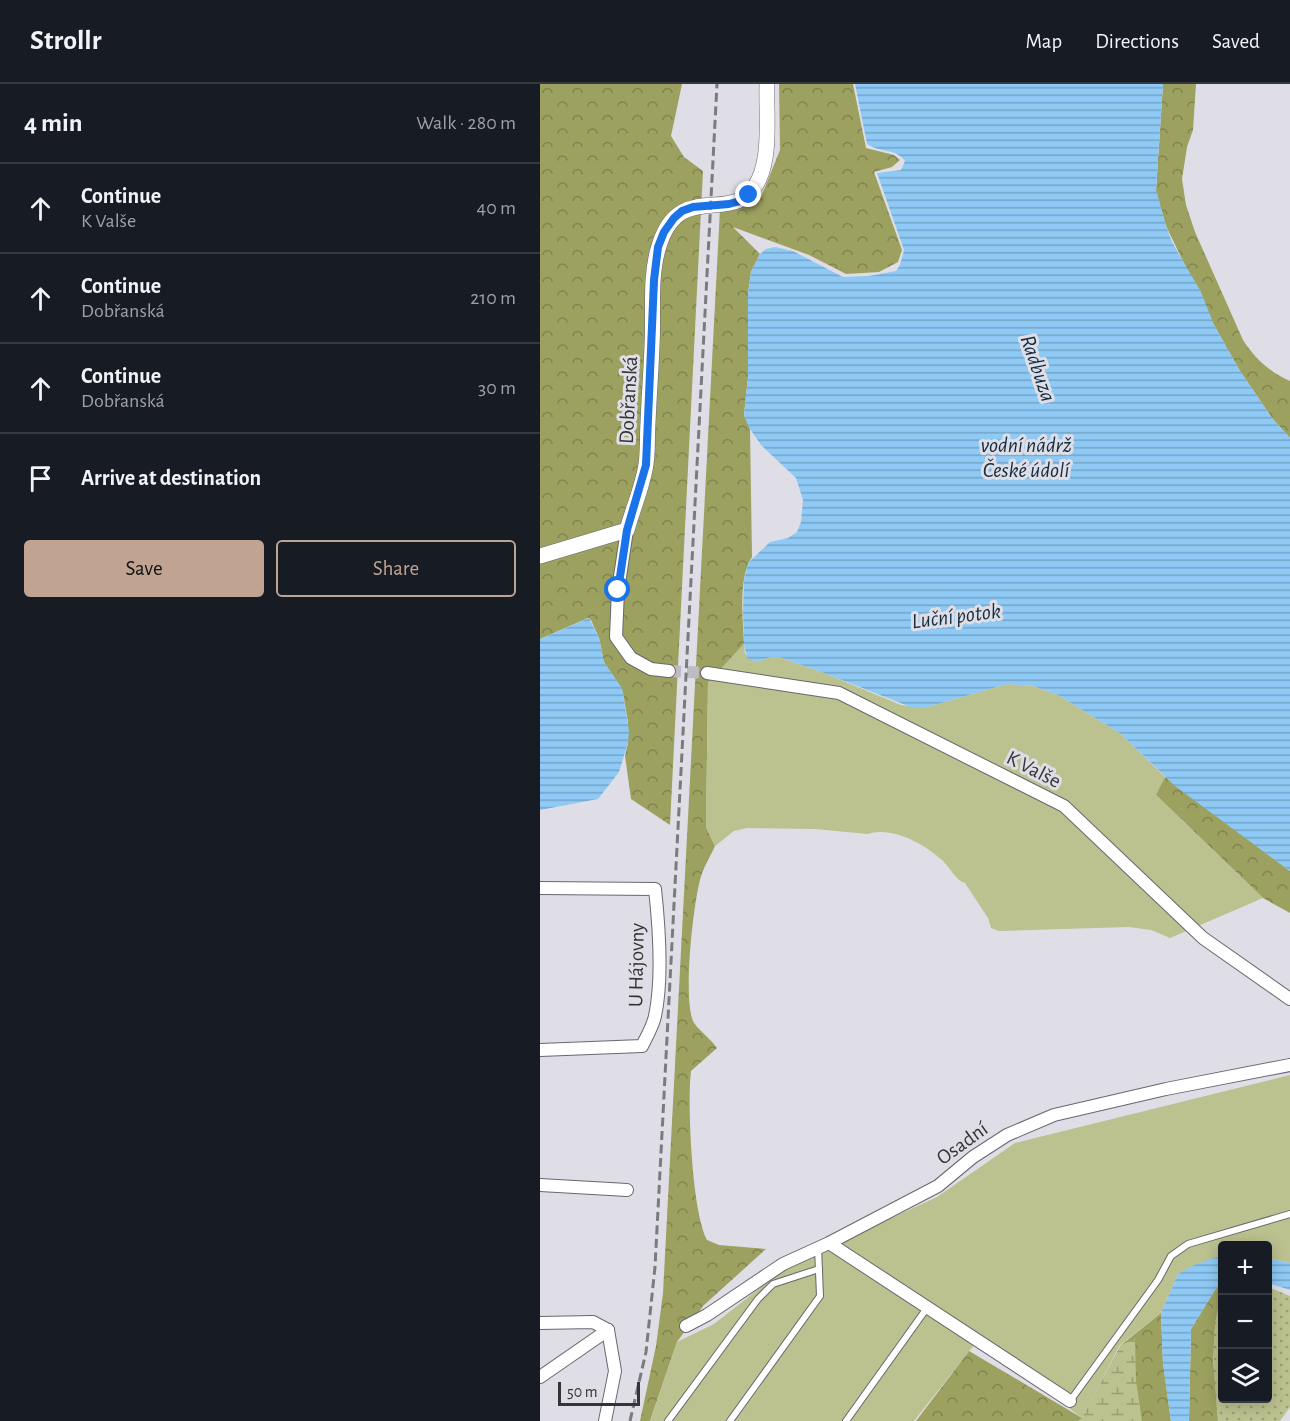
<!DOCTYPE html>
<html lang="en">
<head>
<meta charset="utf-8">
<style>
	body { margin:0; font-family:"Alegreya Sans",sans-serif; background:#20242c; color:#f1f3f6 }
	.controls { position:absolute; right:18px; bottom:18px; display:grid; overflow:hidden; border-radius:6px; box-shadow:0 3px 15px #0003 }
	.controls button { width:54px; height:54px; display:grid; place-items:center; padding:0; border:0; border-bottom:2px solid #363941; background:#171b24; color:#f1f3f6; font:30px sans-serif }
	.scale { position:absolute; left:18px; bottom:15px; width:82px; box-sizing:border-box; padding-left:6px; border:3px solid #343437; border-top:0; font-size:16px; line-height:21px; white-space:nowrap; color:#343437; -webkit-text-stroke:4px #dfdee6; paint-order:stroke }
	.stop { position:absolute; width:18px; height:18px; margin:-14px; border:4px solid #1a73e8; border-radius:50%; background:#fff }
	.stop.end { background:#1a73e8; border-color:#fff; box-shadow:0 2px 6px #0008 }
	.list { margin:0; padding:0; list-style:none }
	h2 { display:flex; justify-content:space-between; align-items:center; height:78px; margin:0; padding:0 24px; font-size:26px }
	h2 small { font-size:20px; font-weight:400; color:#9ea1a6 }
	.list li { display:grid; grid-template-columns:39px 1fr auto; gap:18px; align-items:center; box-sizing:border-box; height:90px; padding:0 24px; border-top:2px solid #363941 }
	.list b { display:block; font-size:22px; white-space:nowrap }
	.list p { margin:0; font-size:20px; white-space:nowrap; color:#9ea1a6 }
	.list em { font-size:20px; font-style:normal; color:#9ea1a6 }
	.actions { display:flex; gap:12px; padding:18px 24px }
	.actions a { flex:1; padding:14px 0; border:2px solid #c0a391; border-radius:6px; text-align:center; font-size:21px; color:#c0a391 }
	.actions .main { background:#c0a391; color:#111 }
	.icon { flex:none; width:33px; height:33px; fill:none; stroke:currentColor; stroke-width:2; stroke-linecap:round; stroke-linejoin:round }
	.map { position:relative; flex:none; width:750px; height:1337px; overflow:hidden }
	header { display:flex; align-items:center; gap:36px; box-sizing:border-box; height:84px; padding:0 30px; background:#171b24; border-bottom:2px solid #363941 }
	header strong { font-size:28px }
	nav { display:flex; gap:33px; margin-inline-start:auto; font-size:21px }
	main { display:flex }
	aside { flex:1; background:#171b24 }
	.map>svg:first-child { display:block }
	.grass { fill:url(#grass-dots) }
	.forest { fill:url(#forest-crowns) }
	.wetland { fill:url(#wetland-marsh) }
	.garden { fill:#bcc190 }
	.water { fill:url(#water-rules) }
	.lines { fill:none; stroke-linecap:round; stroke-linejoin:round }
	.minor-tunnel { stroke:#bdbcc3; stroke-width:12; stroke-dasharray:12 6; stroke-linecap:butt }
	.service-casing { stroke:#68676e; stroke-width:8 }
	.minor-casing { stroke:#68676e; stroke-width:14 }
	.tertiary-casing { stroke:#68676e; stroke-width:16 }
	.service { stroke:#fff; stroke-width:6 }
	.minor { stroke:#fff; stroke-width:12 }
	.tertiary { stroke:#fff; stroke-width:15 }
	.rail { stroke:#7a7a7f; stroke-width:3; stroke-dasharray:9 4.5; stroke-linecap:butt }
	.route { stroke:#1a73e8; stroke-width:8 }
	.labels { text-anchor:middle; stroke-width:6; stroke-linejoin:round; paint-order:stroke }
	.street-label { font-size:21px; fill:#343437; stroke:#dfdee6 }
	.water-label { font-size:22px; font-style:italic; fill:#122d3f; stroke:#dfdee6 }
</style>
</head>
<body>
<header>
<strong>Strollr</strong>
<nav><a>Map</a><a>Directions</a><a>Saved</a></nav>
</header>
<main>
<aside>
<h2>4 min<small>Walk · 280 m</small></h2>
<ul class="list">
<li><svg class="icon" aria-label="ahead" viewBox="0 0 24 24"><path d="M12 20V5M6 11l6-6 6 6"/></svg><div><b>Continue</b><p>K Valše</p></div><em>40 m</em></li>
<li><svg class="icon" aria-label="ahead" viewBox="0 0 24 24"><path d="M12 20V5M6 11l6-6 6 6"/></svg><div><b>Continue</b><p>Dobřanská</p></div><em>210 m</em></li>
<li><svg class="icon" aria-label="ahead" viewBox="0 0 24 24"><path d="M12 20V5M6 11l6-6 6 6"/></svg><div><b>Continue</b><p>Dobřanská</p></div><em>30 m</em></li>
<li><svg class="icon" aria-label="arrive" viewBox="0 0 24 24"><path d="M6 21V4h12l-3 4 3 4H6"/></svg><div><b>Arrive at destination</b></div></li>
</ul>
<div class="actions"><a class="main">Save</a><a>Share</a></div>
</aside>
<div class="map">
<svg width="750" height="1337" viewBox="0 0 750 1337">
	<defs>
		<pattern id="grass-dots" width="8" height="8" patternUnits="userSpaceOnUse" patternTransform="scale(1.5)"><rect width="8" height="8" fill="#bcc190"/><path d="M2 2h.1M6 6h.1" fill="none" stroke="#9a9e76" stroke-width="1.8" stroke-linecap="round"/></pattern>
		<pattern id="forest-crowns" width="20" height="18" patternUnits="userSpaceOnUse" patternTransform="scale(1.5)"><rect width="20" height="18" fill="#9ca160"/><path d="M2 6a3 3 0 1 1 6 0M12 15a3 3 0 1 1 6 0" fill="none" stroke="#808450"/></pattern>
		<pattern id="wetland-marsh" width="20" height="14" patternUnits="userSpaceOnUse" patternTransform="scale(1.5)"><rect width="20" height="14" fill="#bcc190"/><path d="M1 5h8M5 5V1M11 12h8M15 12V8" fill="none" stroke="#9a9e76"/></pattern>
		<pattern id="water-rules" width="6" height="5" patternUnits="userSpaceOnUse" patternTransform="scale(1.5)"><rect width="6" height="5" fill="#8ecaf5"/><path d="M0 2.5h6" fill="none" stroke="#75a5c7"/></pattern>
	</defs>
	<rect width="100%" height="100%" fill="#dfdee6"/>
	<path class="grass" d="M728,1203l22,9v111l-10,14h-62c-1,-29 -13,-99 4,-123v100h46z"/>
	<g class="forest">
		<polygon points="0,0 142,0 131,52 144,73 163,87 130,741 91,715 85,672 88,659 88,638 83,609 64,578 59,554 51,536 48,534 0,555"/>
		<path d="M239,0h74l13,64 28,7 6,5 -8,7 -18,5 28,78 -4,12 -19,10 -33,2 -37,-19 -76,-28 27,27 -9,18 -3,21v84l-4,38 6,14 2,128c-14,20 -9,63 -8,87l-36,39 -2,144 9,19c-5,11 -12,22 -15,34 -7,27 -17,116 -7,141 3,7 18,18 24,27l-26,23c-4,33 1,142 16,169l12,5 47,4 -63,57 -26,36 -27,79h-10l16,-75 7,-53 57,-1084 34,-3 7,-9 19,-47z"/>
		<path d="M623,0h33l-3,46 -6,17 -5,32 4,26 9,27 48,108c12,19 27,32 47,41v57l-18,-20 -32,-47 -26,-46 -48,-99 -10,-35z"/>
		<polygon points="625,693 750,787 750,829 723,814 615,710"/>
		<polygon points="682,1200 682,1214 680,1217 675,1238 673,1275 678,1337 649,1337 651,1245 678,1201"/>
		<polygon points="621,1229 623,1279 631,1337 376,1337 429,1267 542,1334 581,1261"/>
	</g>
	<polygon class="wetland" points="595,1255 596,1296 602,1337 538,1337 542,1334 581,1261"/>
	<g class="garden">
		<path d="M204,560l1,10 11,8 15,-5h8l45,16 77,32 23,3 83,-24 26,2 25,9 63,39 44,43 -9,18 107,103 -93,40 -19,-8 -22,-3 -130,4 -8,-3 -3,-10 -23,-35c-10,-3 -15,-16 -23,-23 -18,-16 -50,-34 -74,-26l-54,-5 -67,-1 -13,3 -19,15 -9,-19 2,-144z"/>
		<polygon points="750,991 750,1179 728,1174 728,1162 682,1162 682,1171 638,1190 621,1229 580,1261 542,1334 438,1256 374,1337 110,1337 137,1258 174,1240 248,1182 397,1113 475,1059"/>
	</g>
	<g class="water">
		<path d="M315,0h308l-7,106 10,36 6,16 29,50 13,33 26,46 32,47 18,20v433l-115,-85 -54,-52 -63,-39 -25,-9 -26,-2 -83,24h-11l-89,-35 -45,-16h-8l-15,5 -9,-4 -3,-14 -1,-33 1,-31 4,-17 22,-21 18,-4 9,-6 4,-10 2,-22 -7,-22 -35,-33 -11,-16 -6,-14 4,-38v-84l3,-21 9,-18 6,-5 9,-2 18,4 50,26 26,-1 27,-5 4,-6 4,-15 -27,-77 24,-3 4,-9c-9,-13 -25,-8 -38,-17z"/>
		<polygon points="49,534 59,554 64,578 82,604 89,647 88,659 79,688 58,715 0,726 0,555"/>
		<polygon points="682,1171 682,1200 678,1201 651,1245 649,1337 631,1337 623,1279 621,1229 638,1190 652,1182"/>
		<polygon points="728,1174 750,1179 750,1206 728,1199"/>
	</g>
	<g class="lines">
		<polyline class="minor-tunnel" points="129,587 167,589"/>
		<g class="service-casing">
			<g id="service">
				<polyline points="530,1317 618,1196 631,1172 648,1160 750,1130"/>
				<polyline points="128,1337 218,1215 233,1200 279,1185"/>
				<polyline points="190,1337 280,1212 278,1163"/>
				<polyline points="306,1337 387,1224"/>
			</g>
		</g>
		<g class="minor-casing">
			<g id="minor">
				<polyline points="87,446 78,506 76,553 91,574 111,585 129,587"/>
				<polyline points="167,589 299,609 524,722 663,854 750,915"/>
				<path d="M0,804l115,1c4,37 8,90 0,127 -2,10 -8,20 -13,30l-102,4"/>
				<polyline points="0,1101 87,1106"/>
				<polyline points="289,1159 530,1317"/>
				<polyline points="0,1239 53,1238 68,1246"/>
				<polyline points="146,1242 167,1231 243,1180 289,1159 398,1102 433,1073 467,1051 514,1031 626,1005 750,981"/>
				<polyline points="0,1293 68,1246"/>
				<polyline points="65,1337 75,1287 68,1246"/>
			</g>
		</g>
		<g class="tertiary-casing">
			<path id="tertiary" d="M0,472l87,-26c6,-22 16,-44 19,-66 2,-13 1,-27 2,-41 1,-26 3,-51 4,-77 2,-32 -3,-69 7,-100 21,-70 78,-16 100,-67 12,-25 7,-67 8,-95"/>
		</g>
		<use href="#service" class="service"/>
		<use href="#minor" class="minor"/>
		<use href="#tertiary" class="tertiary"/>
		<polyline class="rail" points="90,1337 106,1268 115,1183 177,0"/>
	</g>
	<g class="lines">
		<polyline class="route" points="78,506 87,446 106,381 114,196 118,163 124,148 134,134 142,127 153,123 189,120 200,117 209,111"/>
	</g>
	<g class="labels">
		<g class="street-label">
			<text transform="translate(88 316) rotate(-87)" y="7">Dobřanská</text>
			<text transform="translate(494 685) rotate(27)" y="7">K Valše</text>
			<text transform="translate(96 881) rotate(-89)" y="7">U Hájovny</text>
			<text transform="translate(422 1059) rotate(-36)" y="7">Osadní</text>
		</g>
		<g class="water-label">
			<text transform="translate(499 284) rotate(71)" y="8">Radbuza</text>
			<text x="486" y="368">vodní nádrž<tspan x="486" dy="25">České údolí</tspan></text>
			<text transform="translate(416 531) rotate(-7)" y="8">Luční potok</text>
		</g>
	</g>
</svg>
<div class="controls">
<button>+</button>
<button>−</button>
<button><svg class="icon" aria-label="layers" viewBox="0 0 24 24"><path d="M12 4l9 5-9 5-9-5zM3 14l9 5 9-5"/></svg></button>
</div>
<div class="scale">50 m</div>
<div class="stop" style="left:78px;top:506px"></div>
<div class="stop end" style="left:209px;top:111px"></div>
</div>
</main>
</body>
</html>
